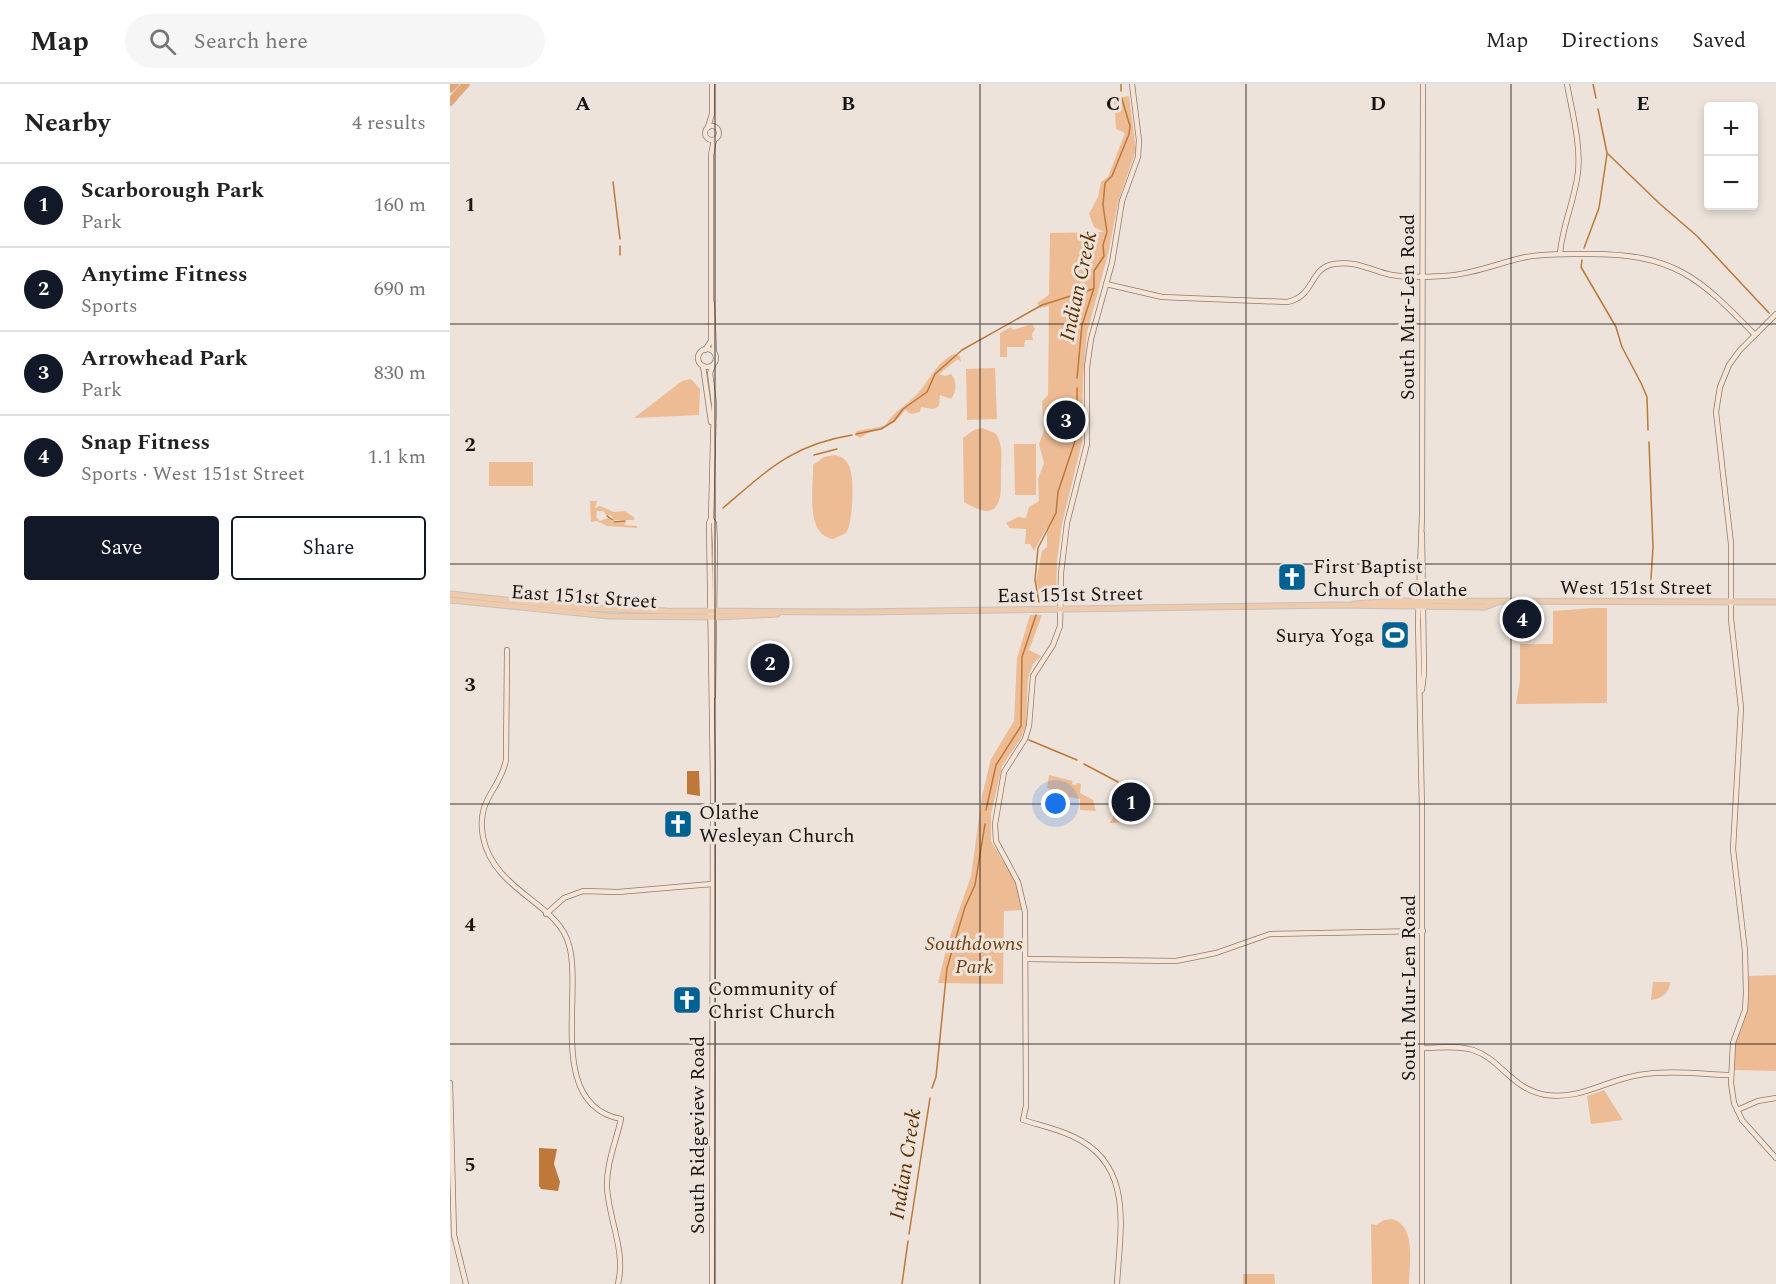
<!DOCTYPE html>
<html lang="en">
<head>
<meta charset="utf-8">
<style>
	body { margin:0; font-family:Spectral,serif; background:#f6f6f6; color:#222 }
	.controls { position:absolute; right:18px; top:18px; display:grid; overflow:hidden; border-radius:6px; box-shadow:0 3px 9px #0003 }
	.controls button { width:54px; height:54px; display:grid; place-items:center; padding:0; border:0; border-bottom:2px solid #e0e0e0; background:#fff; color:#222; font:30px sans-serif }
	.you { position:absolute; left:606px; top:720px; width:21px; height:21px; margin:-15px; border:4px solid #fff; border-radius:50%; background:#1a73e8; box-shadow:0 0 0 9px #1a73e833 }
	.badge { display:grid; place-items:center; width:39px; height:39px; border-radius:50%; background:#111827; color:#fff; font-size:20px; font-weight:700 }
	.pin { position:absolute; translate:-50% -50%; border:3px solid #fff; box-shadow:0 2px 6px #0006 }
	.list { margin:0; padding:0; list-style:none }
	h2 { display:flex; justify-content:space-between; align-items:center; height:78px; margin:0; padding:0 24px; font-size:26px }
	h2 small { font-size:20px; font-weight:400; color:#767676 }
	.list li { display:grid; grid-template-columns:39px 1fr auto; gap:18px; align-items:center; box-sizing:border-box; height:84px; padding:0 24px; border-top:2px solid #e0e0e0 }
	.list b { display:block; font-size:22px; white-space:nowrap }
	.list p { margin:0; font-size:20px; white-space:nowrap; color:#767676 }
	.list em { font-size:20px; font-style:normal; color:#767676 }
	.actions { display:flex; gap:12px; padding:18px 24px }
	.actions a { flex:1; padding:14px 0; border:2px solid #111827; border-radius:6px; text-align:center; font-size:21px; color:#111827 }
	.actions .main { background:#111827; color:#fff }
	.icon { flex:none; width:33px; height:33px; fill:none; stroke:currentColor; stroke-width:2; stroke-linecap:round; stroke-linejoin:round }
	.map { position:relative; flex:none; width:1326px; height:1200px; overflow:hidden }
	header { display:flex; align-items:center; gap:36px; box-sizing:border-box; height:84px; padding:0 30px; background:#fff; border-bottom:2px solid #e0e0e0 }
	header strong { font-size:28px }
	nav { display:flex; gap:33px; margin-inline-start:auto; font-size:21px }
	.search { width:420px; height:54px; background:#f6f6f6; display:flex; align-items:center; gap:15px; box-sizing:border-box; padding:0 21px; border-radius:33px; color:#767676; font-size:22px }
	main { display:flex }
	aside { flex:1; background:#fff }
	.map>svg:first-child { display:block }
	.green { fill:#edbc94 }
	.water { fill:#bd783a }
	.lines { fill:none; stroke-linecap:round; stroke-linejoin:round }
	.stream { stroke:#bd783a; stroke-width:1.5 }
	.secondary-casing { stroke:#867d76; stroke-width:6 }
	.primary-casing { stroke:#c3c2c1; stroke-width:7 }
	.highway-casing { stroke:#c3c2c1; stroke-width:8 }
	.secondary { stroke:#f7e4d5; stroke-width:4.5 }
	.primary { stroke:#efcaab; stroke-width:5 }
	.highway { stroke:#e4a673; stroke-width:7 }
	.grid { fill:none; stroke:#181412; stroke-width:1.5; stroke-opacity:0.55 }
	.labels { text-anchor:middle; stroke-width:6; stroke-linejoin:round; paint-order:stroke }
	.street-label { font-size:20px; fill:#181412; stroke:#ede3da }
	.poi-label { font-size:20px; fill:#181412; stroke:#ede3da; text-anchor:start }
	.park-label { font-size:20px; font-style:italic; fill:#6d3e0f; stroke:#ede3da }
	.water-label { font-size:21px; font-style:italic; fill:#5e3100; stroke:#ede3da }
	.grid-label { font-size:20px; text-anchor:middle; font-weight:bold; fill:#181412; stroke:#ede3da; stroke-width:6; stroke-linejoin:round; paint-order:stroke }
</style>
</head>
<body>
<header>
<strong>Map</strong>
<div class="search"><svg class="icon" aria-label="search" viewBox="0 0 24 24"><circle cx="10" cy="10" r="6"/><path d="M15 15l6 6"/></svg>Search here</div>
<nav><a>Map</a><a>Directions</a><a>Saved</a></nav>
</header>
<main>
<aside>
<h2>Nearby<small>4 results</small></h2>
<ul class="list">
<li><span class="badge">1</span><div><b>Scarborough Park</b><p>Park</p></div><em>160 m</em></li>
<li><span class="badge">2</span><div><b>Anytime Fitness</b><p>Sports</p></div><em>690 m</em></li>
<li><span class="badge">3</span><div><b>Arrowhead Park</b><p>Park</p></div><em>830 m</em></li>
<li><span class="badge">4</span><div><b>Snap Fitness</b><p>Sports · West 151st Street</p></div><em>1.1 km</em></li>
</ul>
<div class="actions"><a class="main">Save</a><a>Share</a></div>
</aside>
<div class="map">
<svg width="1326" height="1200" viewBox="0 0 1326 1200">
	<rect width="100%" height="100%" fill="#ede3da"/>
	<g class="green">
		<polygon points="679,12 686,66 668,118 659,166 637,249 633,294 632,358 612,440 607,477 606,518 597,518 597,509 590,508 586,498 592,467 597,463 597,443 584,467 580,460 575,460 576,445 560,444 556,439 568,433 576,434 579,423 589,417 588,395 594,379 589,360 594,347 592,317 598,311 599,222 590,224 587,219 599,211 600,149 654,148 644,143 639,130 648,113 651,98 658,93 675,49 666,45 664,14"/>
		<polygon points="582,240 585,245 582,250 583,256 575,256 574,263 557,263 557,273 550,273 550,249 561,243 563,246"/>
		<path d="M504,270l6,2 1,6 -3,-3 -19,15 6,2 6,-2c6,7 6,17 0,25l-11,-4 -1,11 -6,3 -12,-2 -1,5 -9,2 -6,-4c-15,22 -28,16 -45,28l-5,-3 2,-4 28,-5c8,-15 23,-21 34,-34 12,-14 17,-29 35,-38z"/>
		<polygon points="545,284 547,335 517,336 516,285"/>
		<polygon points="241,295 250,305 249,331 184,334 232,297"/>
		<path d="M532,344l13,5c9,11 6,27 6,41 1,32 -4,48 -37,28l-1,-64 11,-8z"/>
		<polygon points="564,360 586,360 586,411 565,411"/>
		<path d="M384,371c7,1 12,4 15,11 6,11 4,57 -3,67l-13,6c-29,-5 -19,-53 -20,-74l11,-8z"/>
		<rect x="39" y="378" width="44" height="24"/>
		<polygon points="140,417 147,417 145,424 150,422 164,428 174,427 184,433 184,436 164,436 161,431 157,432 153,427 147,427 146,433 150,437 160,433 163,439 176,438 174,441 187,442 187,444 157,442 147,437 141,438"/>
		<polygon points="1145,524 1157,524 1157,619 1066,620 1070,597 1070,560 1103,560 1103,527"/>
		<polygon points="580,531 592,531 579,566 591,572 583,580 578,594 576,641 571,654 552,682 541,730 541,757 566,799 573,826 554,827 553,900 488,899 498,858 521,792 532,712 541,675 564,637 567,574"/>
		<polygon points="599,691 623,697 622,700 626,701 627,699 631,700 630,709 643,716 646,727 630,726 630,715 620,713 618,719 614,715 599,710 596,718 594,717 600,705 597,704"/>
		<path d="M672,697l31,25 -17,15 -26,2 7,-13c-5,-13 -5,-20 5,-29z"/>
		<polygon points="1326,891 1326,987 1285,986 1285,961 1298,922 1299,892"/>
		<path d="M1203,898h17c0,11 -9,17 -19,18z"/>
		<polygon points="1154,1006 1173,1036 1141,1040 1137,1012"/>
		<path d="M942,1135c25,7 17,45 17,65h-37l-1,-60 5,1 8,-5z"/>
		<polygon points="793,1190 824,1190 825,1200 793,1200"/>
	</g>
	<g class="water">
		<polygon points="237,687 249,687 250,712 237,710"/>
		<polygon points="89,1064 107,1065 104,1080 110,1098 108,1107 91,1105 89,1102"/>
	</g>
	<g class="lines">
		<g class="stream">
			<polyline points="671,0 671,7"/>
			<polyline points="1143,0 1146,14"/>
			<polyline points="1148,25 1157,69 1210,120 1247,152 1319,229"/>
			<polyline points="163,98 170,155"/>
			<polyline points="170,162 170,171"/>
			<polyline points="1134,164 1149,124 1157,70"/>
			<polyline points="1132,176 1131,183 1166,243 1172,263 1191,299 1197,313 1198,346"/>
			<polyline points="627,294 632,241 644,204 644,187 654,172 653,161 657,148 653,121 655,99 662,92 679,50 680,42 672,15"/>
			<polyline points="406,350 431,345 444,337 453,325 477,308 485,290 512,266 592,221 643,205"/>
			<polyline points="1199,358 1203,463 1200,510"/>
			<polyline points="364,371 387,365"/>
			<path d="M273,424c45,-38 68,-63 129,-73"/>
			<polyline points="157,432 163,436"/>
			<polyline points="164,438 175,437"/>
			<polyline points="589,518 585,496 588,464 606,429 608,408 627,351 627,304"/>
			<polyline points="579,656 627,676"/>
			<polyline points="634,680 668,698"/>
			<polyline points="671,699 682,708"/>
			<polyline points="536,726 546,681 571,642 572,573 586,531"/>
			<polyline points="482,1004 486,993 497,884 515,823 525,801 535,740"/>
			<polyline points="459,1150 480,1014"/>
			<polyline points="452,1200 458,1157"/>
		</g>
		<g class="secondary-casing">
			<g id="secondary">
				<circle cx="262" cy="49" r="7"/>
				<polyline points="258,43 262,30 262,0"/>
				<path d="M1110,170c2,-28 15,-54 18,-82 3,-28 -6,-60 -11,-88"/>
				<path d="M656,200l56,13 125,5c28,-5 22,-34 47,-38 22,-4 38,7 58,11 16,3 34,2 50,1 29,-1 56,-13 84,-19 21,-4 43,-3 64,-3 84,0 109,23 165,81"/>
				<polyline points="262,219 264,268"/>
				<polyline points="1326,230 1290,266 1279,281 1270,303 1266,328 1281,460 1281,535 1291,624 1283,765 1295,867 1296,909 1295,926 1283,959 1281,999 1284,1019 1292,1036 1326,1074"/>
				<circle cx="257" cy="274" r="9"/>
				<polyline points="255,266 261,257 261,71 264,56"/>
				<polyline points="253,282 261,338"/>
				<polyline points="261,435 264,439 265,461 263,612"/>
				<path d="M57,566l-1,110c-6,31 -30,38 -23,77 11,55 75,65 86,108 14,49 -23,160 52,174 -5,23 -15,45 -14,69 2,32 19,63 11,96"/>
				<polyline points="972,606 974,589 972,450"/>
				<polyline points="96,830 114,814 133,807 168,808 262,800"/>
				<polyline points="576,875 726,877 766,869 820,850 973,847"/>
				<path d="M973,964c16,0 35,-3 50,2 28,9 38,39 73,45 35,5 60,-15 93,-20 29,-5 62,-1 92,0"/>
				<polyline points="0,999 4,1151 16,1200"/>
				<polyline points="1287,1026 1308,1017 1326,1014"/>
				<polyline points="262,1200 263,697 259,439 261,435 264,320 260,289 263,281"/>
				<path d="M667,1200c3,-55 18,-120 -45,-148 -15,-7 -33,-11 -49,-16l3,-14 -1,-194 -7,-30 -22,-41 -1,-17 9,-52 21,-33 4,-13 4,-50 20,-31 7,-19 1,-53 6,-50 20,-79v-77l4,-28 21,-76 10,-62 16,-44 1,-17 -7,-56"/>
				<polyline points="972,1200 972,727 968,537 972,431 973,0"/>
			</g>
		</g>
		<g class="primary-casing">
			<g id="primary">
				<polyline points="0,510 131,524 217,527 407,528 884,521 1035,523 1045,519"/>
				<polyline points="0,516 159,532 265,533 327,530"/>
				<polyline points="904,520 947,517 1326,518"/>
			</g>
		</g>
		<g class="highway-casing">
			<g id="highway">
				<polyline points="0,5 5,0"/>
				<polyline points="0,18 16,0"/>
			</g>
		</g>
		<use href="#secondary" class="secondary"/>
		<use href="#primary" class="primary"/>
		<use href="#highway" class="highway"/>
	</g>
	<path class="grid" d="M265,0v1200M530,0v1200M796,0v1200M1061,0v1200M0,240h1326M0,480h1326M0,720h1326M0,960h1326"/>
	<defs>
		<g id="church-square" transform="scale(1.5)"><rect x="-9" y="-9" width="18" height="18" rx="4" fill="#016292" stroke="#ede3da"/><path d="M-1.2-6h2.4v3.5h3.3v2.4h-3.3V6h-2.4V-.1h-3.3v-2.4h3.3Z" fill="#fff"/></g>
		<g id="stadium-square" transform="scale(1.5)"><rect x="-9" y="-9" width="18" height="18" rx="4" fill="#016292" stroke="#ede3da"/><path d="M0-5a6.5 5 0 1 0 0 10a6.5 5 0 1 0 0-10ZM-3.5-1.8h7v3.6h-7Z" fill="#fff"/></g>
	</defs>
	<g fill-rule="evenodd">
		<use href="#church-square" x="842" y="493"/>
		<use href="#stadium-square" x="945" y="551"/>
		<use href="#church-square" x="228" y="740"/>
		<use href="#church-square" x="237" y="916"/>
	</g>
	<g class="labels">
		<g class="street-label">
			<text transform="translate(957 223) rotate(-90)" y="7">South Mur-Len Road</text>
			<text x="1186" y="510">West 151st Street</text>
			<text transform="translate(620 510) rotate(-1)" y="7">East 151st Street</text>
			<text transform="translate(134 512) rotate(4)" y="7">East 151st Street</text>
			<text transform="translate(958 904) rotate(-90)" y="7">South Mur-Len Road</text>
			<text transform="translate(247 1051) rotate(-90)" y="7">South Ridgeview Road</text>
		</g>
		<g class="poi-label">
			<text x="863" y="489">First Baptist<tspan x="863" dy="23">Church of Olathe</tspan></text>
			<text x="924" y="558" text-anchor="end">Surya Yoga</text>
			<text x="249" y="735">Olathe<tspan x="249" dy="23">Wesleyan Church</tspan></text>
			<text x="258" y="911">Community of<tspan x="258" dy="23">Christ Church</tspan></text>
		</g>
		<g class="park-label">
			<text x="524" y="866">Southdowns<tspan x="524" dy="23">Park</tspan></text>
		</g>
		<g class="water-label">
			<text transform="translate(628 202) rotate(-78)" y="7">Indian Creek</text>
			<text transform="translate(455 1080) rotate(-81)" y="7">Indian Creek</text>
		</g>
	</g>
	<g class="grid-label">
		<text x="133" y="26">A</text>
		<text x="398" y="26">B</text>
		<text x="663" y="26">C</text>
		<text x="928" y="26">D</text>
		<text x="1193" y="26">E</text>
		<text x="20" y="127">1</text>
		<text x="20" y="367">2</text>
		<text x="20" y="607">3</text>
		<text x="20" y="847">4</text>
		<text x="20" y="1087">5</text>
	</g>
</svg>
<div class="controls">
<button>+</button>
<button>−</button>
</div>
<div class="you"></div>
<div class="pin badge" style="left:681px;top:718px">1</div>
<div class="pin badge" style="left:320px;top:579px">2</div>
<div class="pin badge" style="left:616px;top:336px">3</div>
<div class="pin badge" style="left:1072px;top:535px">4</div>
</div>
</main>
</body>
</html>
